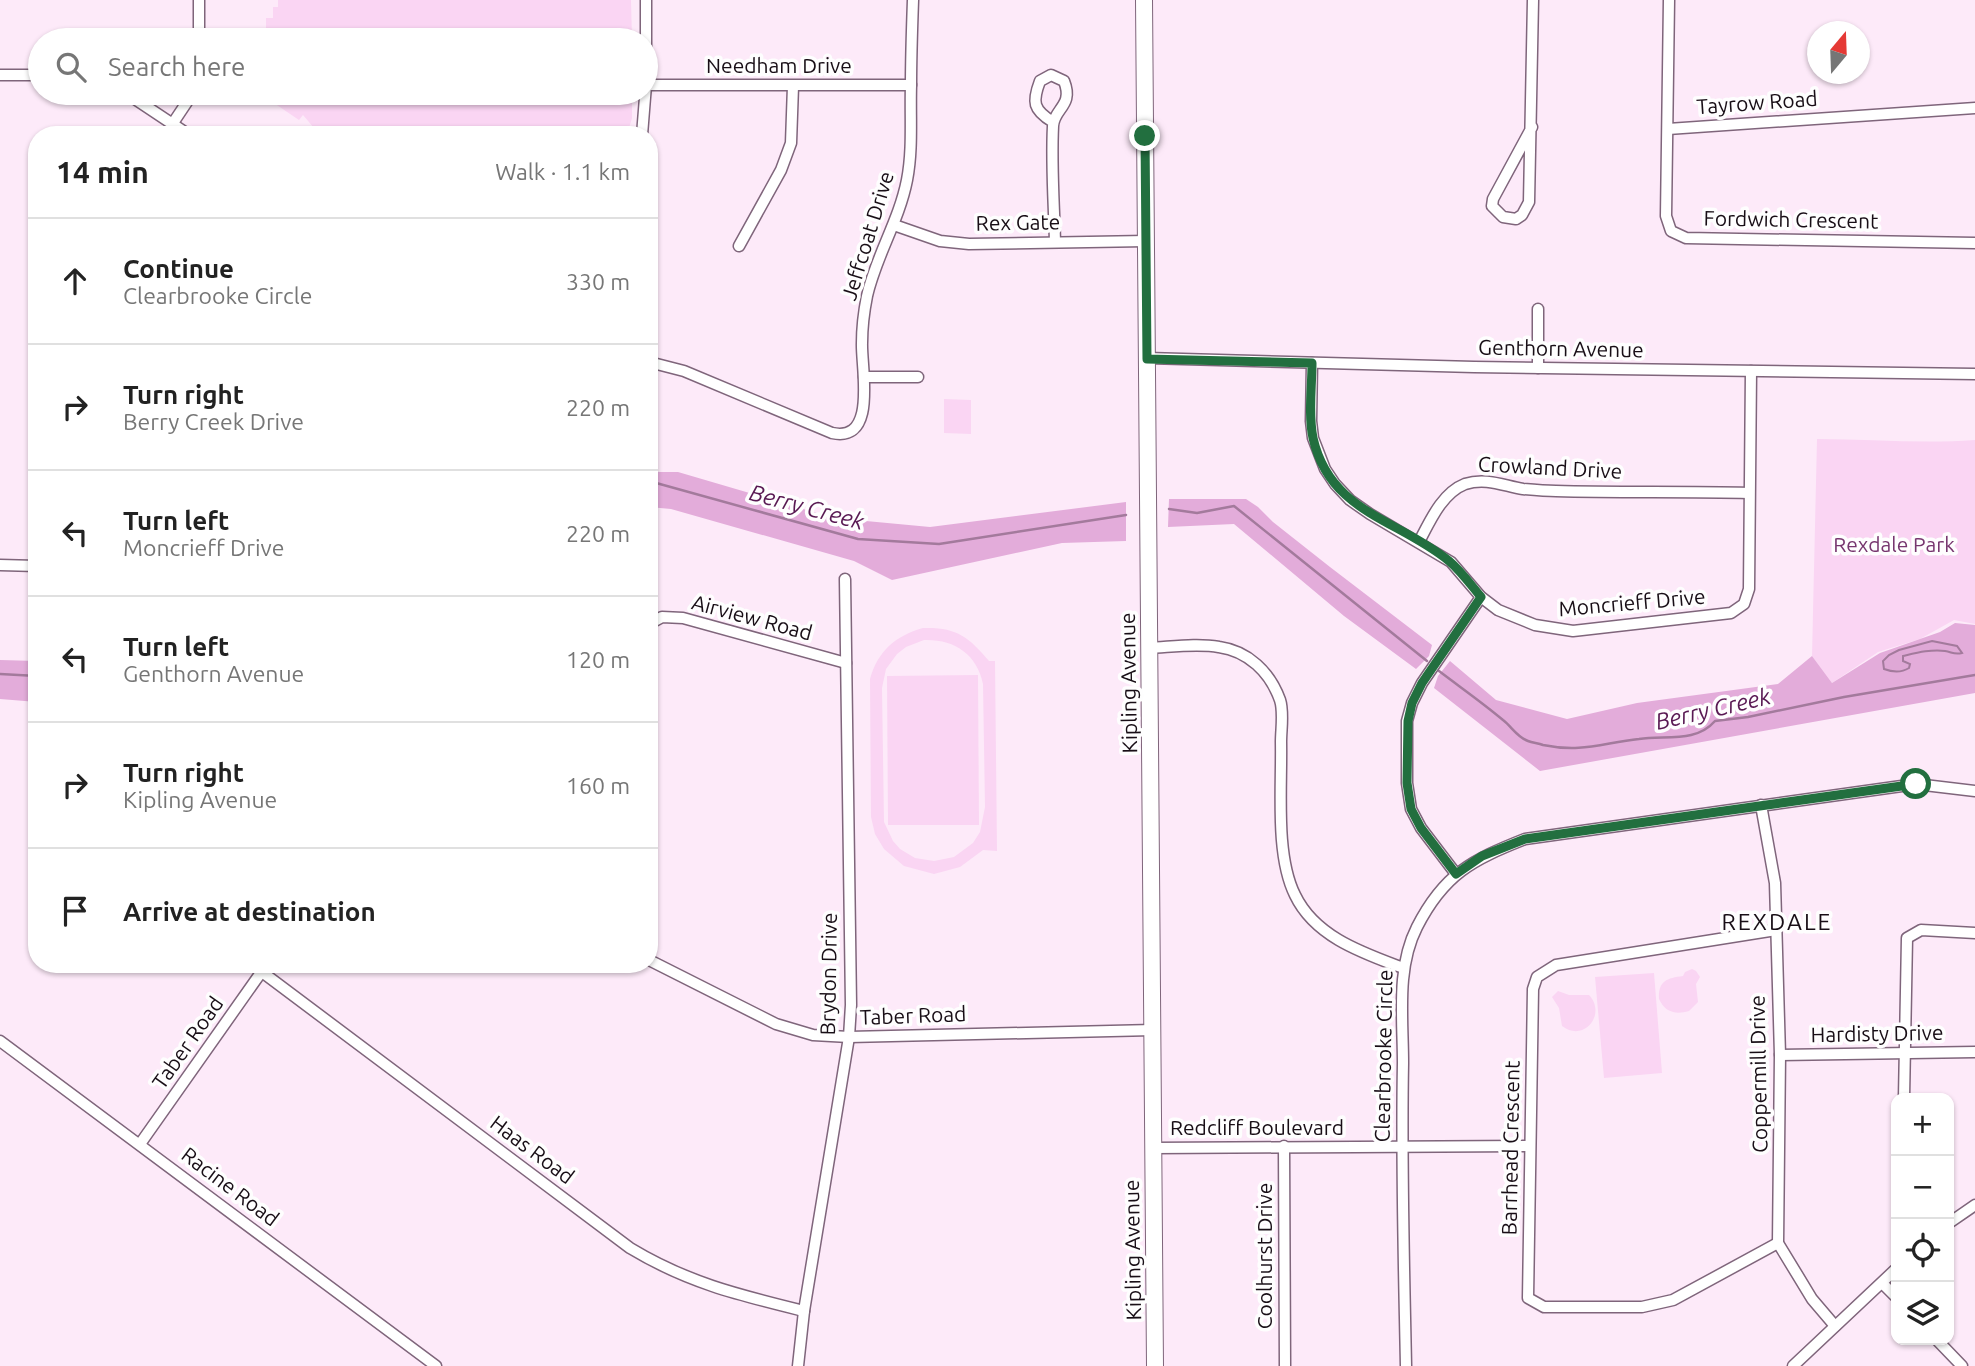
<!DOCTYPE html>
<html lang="en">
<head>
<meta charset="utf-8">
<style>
	body { margin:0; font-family:Ubuntu,sans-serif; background:#f2f2f2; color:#222 }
	.controls { position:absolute; right:21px; bottom:21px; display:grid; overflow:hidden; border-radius:14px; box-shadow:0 2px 5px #0004 }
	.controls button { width:63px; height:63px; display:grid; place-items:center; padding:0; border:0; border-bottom:2px solid #e0e0e0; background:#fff; color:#222; font:35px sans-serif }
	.compass { position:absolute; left:1807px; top:21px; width:63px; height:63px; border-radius:50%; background:#fff; box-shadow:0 2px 5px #0004; rotate:19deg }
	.stop { position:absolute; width:21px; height:21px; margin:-16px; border:5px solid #226f3f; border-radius:50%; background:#fff }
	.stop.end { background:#226f3f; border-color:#fff; box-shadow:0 2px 7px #0008 }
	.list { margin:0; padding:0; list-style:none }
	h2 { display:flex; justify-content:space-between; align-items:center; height:91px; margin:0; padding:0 28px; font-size:30px }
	h2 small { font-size:23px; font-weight:400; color:#767676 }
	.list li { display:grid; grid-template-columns:46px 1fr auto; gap:21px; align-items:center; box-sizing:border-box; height:126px; padding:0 28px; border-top:2px solid #e0e0e0 }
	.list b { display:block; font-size:26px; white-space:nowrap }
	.list p { margin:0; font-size:23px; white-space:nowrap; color:#767676 }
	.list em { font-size:23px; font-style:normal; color:#767676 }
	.icon { flex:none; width:38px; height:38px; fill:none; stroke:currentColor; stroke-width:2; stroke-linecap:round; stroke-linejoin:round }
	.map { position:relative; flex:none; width:1975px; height:1366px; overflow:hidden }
	.search { position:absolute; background:#fff; box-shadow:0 2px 5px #0004; left:28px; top:28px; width:630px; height:77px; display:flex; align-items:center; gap:18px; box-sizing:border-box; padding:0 24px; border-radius:38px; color:#767676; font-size:26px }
	.panel { position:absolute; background:#fff; box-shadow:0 2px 5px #0004; left:28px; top:126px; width:630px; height:847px; border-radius:28px }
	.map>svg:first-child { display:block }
	.green { fill:#fad5f3; fill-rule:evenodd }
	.forest { fill:#e3acda }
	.water { fill:#dfa8d6; stroke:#a37a9c; stroke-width:2 }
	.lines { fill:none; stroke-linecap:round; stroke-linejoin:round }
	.stream { stroke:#a37a9c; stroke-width:2.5 }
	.minor-casing { stroke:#7f657b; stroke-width:13 }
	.secondary-casing { stroke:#7f657b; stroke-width:18 }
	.minor { stroke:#fff; stroke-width:10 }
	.secondary { stroke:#fff; stroke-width:16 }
	.route { stroke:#226f3f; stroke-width:9 }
	.labels { text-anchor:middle; stroke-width:7; stroke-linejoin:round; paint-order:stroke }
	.street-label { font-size:21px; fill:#180e16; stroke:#fefefe }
	.park-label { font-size:21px; fill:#77366f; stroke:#fefefe }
	.water-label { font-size:23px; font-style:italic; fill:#591953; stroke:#fefefe }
	.neighbourhood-label { font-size:23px; letter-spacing:2px; fill:#180e16; stroke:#fefefe }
</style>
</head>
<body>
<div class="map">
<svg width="1975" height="1366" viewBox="0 0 1975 1366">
	<rect width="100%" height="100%" fill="#fdeaf9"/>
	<g class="green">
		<polygon points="278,0 631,0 632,40 266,40 266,18 273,18 273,7 278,7"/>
		<polygon points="266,93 632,93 632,118 627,135 580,135 574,132 572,135 313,135 314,128 303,115 299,120 265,97"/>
		<polygon points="944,399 971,400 971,434 944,433"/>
		<path d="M1817,439c53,0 105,5 158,1v184l-21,-4 -34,19 -42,13 -46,31 -20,-27z"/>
		<path d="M923,628c33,-1 45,8 66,33h6l2,190 -14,-1 -23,17 -26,7 -30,-8 -20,-17 -9,-15 -4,-17 -1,-138c8,-28 25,-43 53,-51zM924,640c30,-1 53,14 59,44l2,123 -5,25 -7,11 -19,14 -20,4 -19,-3 -15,-9 -7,-8 -9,-19 -2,-134 4,-19 11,-15 9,-7z"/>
		<polygon points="978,675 979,825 888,825 887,676"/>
		<path d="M1692,969l4,2 4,6 -4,7 2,18 -9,9c-14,4 -24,1 -30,-12 -1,-18 8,-21 24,-23l2,-4z"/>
		<polygon points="1654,973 1662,1073 1604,1078 1595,977"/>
		<path d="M1558,991l11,4h20c18,19 -5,48 -27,31l-3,-18 -7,-11z"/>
	</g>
	<g class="forest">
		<polygon points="649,472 678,472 834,518 930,527 1126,502 1126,541 1062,543 892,580 854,561 671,509 649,507"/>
		<polygon points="1169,499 1246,499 1258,507 1273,522 1330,567 1432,645 1429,656 1416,669 1344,616 1234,524 1168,527"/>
		<polygon points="1955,623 1975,625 1975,693 1540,771 1434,688 1438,676 1450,661 1496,700 1567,719 1637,703 1778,684 1812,656 1832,683 1880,653 1940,632"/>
		<polygon points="0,660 37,661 37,702 0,699"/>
	</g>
	<path class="water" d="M1932,641l25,5 5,7c-8,2 -10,-1 -17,-2 -14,-2 -29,2 -42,5v5l7,3 -1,4c-8,5 -17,4 -25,1l-1,-8 6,-6 10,-5z"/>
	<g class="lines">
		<g class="stream">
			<polyline points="649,481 858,539 939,544 1126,515"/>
			<polyline points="1169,509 1197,513 1234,506 1427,661"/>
			<path d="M1439,671c21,16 44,32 64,49 9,7 14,17 25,21 5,2 10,2 15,4 39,8 59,-2 96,-6 27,-4 57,4 76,-18l33,-4 96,-20 131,-22"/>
			<polyline points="0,674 37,676"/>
		</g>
		<g class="minor-casing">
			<g id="minor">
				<polyline points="1669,0 1666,216 1671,231 1686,238 1975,243"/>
				<polyline points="199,40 199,0"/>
				<polyline points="0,75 40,75"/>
				<polyline points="646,85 911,85"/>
				<polyline points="126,93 189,135"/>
				<path d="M1053,122c-20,-12 -21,-20 -13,-41l11,-6 13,6c10,25 -10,27 -11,45 -2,38 1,77 2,116"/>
				<polyline points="173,123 193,93"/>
				<polyline points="1532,127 1493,199 1492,206 1503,217 1516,219 1522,215 1529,202 1533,0"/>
				<polyline points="1668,129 1975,108"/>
				<polyline points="642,135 646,85 646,0"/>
				<polyline points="894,225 940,241 969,244 1146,241"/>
				<polyline points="739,246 781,170 791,143 793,86"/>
				<polyline points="1147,358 1474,367 1975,374"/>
				<path d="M649,362l35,9 148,62c46,10 29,-65 30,-90 0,-15 2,-32 5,-47 9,-40 32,-75 40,-116 6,-31 3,-63 4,-95 0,-28 1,-57 2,-85"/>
				<polyline points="1312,363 1311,421 1313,438 1325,469 1335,484 1350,500 1370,514 1451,562 1481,597 1498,610 1535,625 1573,631 1731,613 1744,604 1749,589 1751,371"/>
				<polyline points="1538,368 1538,309"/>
				<polyline points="864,377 918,377"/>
				<path d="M1419,542c11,-21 23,-49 46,-58 21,-7 39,2 58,5 11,1 22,2 33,2 64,2 129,0 193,2"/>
				<polyline points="0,565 37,566"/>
				<polyline points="649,624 662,617 683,618 846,663"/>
				<path d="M1149,648c22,-1 48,-5 70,-1 29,4 51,25 61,53 4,12 1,29 1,42 1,46 -6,113 14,153 20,42 68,58 108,73"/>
				<polyline points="1761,805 1775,883 1780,1055 1778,1243 1812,1299 1835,1326"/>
				<polyline points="1456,874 1421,828 1411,809 1407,783 1407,721 1412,703 1422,683 1481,597"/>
				<polyline points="1776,930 1556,965 1537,977 1533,989 1528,1298 1544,1307 1642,1307 1673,1300 1778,1243"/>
				<polyline points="649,960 776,1024 813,1035 849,1037 1153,1030"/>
				<path d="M262,972l368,276c58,35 109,47 174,63"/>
				<polyline points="0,1041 436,1366"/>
				<polyline points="1780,1055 1975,1052"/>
				<polyline points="1904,1098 1907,938 1921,930 1975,933"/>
				<polyline points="140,1144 267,964"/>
				<polyline points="1284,1146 1285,1366"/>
				<polyline points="1154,1148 1529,1146"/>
				<polyline points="1949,1223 1975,1205"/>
				<polyline points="1882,1283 1896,1297"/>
				<polyline points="1937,1340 1962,1366"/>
				<polyline points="798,1366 804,1311 849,1037 851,1005 845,579"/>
				<path d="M1406,1366c-2,-101 -5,-202 -3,-303 0,-45 -7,-95 14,-136 27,-53 55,-67 108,-88l391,-55 59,7"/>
				<polyline points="1793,1366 1896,1269"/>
			</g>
		</g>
		<g class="secondary-casing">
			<polyline id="secondary" points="1144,0 1155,1366"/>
		</g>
		<use href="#minor" class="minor"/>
		<use href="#secondary" class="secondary"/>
	</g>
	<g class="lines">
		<path class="route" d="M1145,136l2,223 165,4c0,24 -4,51 1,75 17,75 85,81 136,123 12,10 22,24 32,36l-59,86 -10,20 -4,18 -1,62 4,26 10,19 35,46 26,-18 43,-17 391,-55"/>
	</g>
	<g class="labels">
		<g class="street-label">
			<text x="779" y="73">Needham Drive</text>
			<text transform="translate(1757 103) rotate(-4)" y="7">Tayrow Road</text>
			<text transform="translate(1791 220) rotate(1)" y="7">Fordwich Crescent</text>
			<text transform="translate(1018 223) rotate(-1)" y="7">Rex Gate</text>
			<text transform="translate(868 236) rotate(-73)" y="7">Jeffcoat Drive</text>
			<text transform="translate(1561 349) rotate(1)" y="7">Genthorn Avenue</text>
			<text transform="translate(1550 468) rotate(3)" y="7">Crowland Drive</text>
			<text transform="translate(1632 603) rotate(-5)" y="7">Moncrieff Drive</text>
			<text transform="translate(752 618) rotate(15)" y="7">Airview Road</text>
			<text transform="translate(1129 683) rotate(-91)" y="7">Kipling Avenue</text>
			<text transform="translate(829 974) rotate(-89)" y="7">Brydon Drive</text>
			<text transform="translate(913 1016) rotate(-2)" y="7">Taber Road</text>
			<text transform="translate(1877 1034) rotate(-1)" y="7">Hardisty Drive</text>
			<text transform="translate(188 1043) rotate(-55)" y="7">Taber Road</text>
			<text transform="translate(1384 1056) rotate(-89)" y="7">Clearbrooke Circle</text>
			<text transform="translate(1759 1074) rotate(-91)" y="7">Coppermill Drive</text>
			<text x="1257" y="1135">Redcliff Boulevard</text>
			<text transform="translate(1511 1148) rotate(-89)" y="7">Barrhead Crescent</text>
			<text transform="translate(532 1150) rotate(37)" y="7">Haas Road</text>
			<text transform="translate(230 1187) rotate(37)" y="7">Racine Road</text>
			<text transform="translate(1133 1250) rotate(-91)" y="7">Kipling Avenue</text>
			<text transform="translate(1265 1256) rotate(-90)" y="7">Coolhurst Drive</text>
		</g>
		<g class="park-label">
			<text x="1894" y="552">Rexdale Park</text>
		</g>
		<g class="water-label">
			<text transform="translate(807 507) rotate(15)" y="8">Berry Creek</text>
			<text transform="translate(1713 709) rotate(-13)" y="8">Berry Creek</text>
		</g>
		<g class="neighbourhood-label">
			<text x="1777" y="930">REXDALE</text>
		</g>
	</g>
</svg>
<div class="controls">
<button>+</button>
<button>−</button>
<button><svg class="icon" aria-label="locate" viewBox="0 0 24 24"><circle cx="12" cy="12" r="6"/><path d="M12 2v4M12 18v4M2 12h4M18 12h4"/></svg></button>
<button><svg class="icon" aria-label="layers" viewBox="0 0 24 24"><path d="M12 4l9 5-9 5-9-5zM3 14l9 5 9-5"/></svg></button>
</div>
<svg class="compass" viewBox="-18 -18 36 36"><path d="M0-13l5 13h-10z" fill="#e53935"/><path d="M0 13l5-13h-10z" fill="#767676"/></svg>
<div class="stop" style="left:1916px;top:784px"></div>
<div class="stop end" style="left:1145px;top:136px"></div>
<div class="search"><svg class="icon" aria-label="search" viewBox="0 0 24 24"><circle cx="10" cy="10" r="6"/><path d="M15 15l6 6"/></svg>Search here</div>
<section class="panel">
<h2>14 min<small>Walk · 1.1 km</small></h2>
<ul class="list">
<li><svg class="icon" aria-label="ahead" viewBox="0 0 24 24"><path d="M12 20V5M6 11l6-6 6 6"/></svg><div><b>Continue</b><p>Clearbrooke Circle</p></div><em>330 m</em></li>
<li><svg class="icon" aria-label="right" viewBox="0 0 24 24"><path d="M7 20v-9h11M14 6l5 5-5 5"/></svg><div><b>Turn right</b><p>Berry Creek Drive</p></div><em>220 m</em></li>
<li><svg class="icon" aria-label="left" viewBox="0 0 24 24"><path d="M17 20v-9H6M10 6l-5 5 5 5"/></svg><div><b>Turn left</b><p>Moncrieff Drive</p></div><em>220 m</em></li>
<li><svg class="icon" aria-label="left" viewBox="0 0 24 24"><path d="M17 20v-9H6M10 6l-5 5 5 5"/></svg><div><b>Turn left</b><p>Genthorn Avenue</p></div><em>120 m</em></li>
<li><svg class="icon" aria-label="right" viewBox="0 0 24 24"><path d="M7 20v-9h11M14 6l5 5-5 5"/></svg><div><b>Turn right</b><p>Kipling Avenue</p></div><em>160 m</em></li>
<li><svg class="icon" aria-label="arrive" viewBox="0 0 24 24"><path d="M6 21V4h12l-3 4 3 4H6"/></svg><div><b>Arrive at destination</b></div></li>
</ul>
</section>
</div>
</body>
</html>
